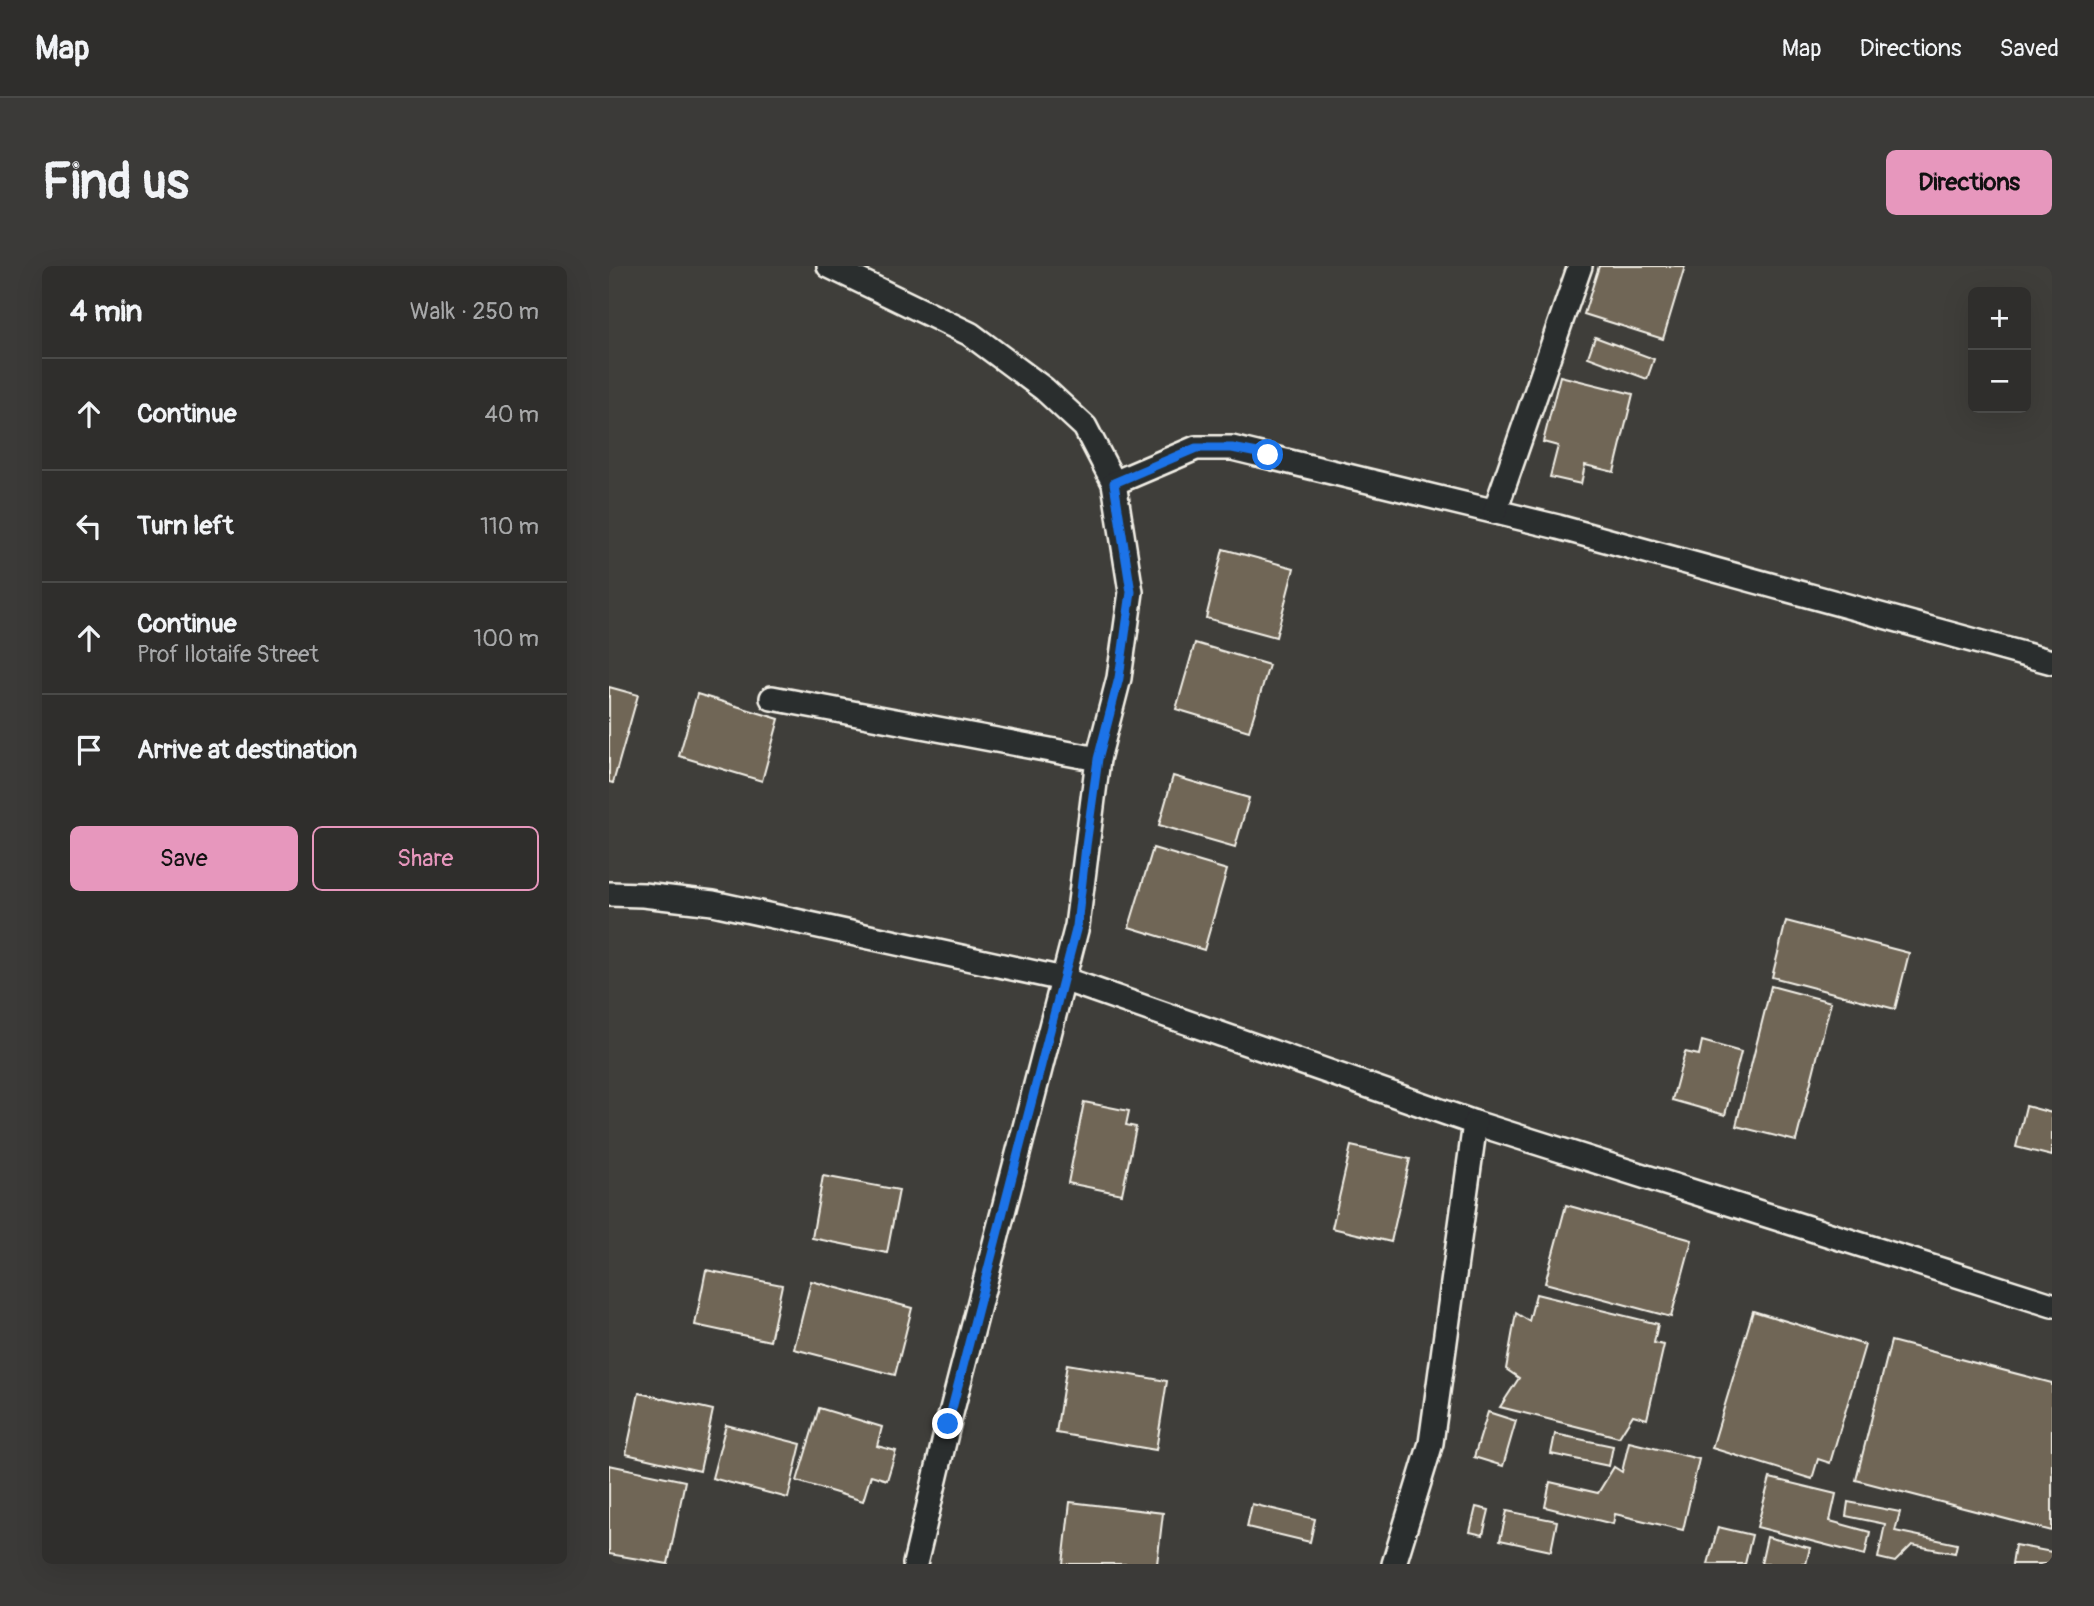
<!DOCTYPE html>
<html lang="en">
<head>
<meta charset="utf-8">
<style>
	body { margin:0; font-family:Pangolin,sans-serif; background:#3b3a38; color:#f1f3f6 }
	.controls { position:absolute; right:21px; top:21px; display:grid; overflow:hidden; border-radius:10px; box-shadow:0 7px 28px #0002 }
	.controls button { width:63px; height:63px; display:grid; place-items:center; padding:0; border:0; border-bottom:2px solid #4a4a48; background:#2f2e2c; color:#f1f3f6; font:35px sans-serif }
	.stop { position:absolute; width:21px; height:21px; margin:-16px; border:5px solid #1a73e8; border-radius:50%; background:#fff }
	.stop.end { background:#1a73e8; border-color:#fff; box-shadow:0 2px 7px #0008 }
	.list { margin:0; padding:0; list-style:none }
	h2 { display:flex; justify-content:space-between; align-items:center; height:91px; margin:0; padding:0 28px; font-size:30px }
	h2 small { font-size:23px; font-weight:400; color:#a7a8a9 }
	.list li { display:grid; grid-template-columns:46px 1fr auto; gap:21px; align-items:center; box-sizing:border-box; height:112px; padding:0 28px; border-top:2px solid #4a4a48 }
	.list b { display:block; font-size:26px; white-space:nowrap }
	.list p { margin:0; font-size:23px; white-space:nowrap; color:#a7a8a9 }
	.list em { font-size:23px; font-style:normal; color:#a7a8a9 }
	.actions { display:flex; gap:14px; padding:21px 28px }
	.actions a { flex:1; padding:16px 0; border:2px solid #e797bd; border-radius:10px; text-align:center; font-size:24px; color:#e797bd }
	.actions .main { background:#e797bd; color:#111 }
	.icon { flex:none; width:38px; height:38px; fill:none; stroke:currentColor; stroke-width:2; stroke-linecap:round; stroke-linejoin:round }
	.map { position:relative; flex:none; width:1443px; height:1298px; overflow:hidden; border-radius:10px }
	header { display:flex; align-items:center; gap:42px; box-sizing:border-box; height:98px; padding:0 35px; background:#2f2e2c; border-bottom:2px solid #4a4a48 }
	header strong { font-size:33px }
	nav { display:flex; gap:38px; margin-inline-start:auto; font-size:24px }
	.intro { display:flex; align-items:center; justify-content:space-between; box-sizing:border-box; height:168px; padding:0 42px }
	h1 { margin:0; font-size:49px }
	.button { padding:18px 32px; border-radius:10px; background:#e797bd; color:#111; font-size:24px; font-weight:700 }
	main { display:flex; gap:42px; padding:0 42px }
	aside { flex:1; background:#2f2e2c; border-radius:10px; box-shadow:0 7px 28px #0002 }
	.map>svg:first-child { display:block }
	.building { fill:#706657; stroke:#f4f1e8; stroke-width:2 }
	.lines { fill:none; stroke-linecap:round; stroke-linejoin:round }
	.minor-casing { stroke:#f4f1e8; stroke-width:28 }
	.minor { stroke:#2a2d2e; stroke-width:23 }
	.route { stroke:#1a73e8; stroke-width:9 }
</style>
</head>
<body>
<header>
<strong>Map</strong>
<nav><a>Map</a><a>Directions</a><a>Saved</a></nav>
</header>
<div class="intro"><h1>Find us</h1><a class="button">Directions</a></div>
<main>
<aside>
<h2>4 min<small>Walk · 250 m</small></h2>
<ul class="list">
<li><svg class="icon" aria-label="ahead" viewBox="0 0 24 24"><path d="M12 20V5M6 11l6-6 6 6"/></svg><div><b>Continue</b></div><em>40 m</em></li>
<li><svg class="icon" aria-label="left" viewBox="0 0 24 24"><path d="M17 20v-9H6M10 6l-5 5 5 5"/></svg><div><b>Turn left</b></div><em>110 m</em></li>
<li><svg class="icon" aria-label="ahead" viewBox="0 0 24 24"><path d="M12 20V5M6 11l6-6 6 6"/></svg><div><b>Continue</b><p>Prof Ilotaife Street</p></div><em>100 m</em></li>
<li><svg class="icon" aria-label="arrive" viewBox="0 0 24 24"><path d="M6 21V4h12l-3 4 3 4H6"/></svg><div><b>Arrive at destination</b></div></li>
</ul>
<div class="actions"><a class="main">Save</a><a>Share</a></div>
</aside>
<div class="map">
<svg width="1443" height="1298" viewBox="0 0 1443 1298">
	<rect width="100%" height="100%" fill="#3f3e3a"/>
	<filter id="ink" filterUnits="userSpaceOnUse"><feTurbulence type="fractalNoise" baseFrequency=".0143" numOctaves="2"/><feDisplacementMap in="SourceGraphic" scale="14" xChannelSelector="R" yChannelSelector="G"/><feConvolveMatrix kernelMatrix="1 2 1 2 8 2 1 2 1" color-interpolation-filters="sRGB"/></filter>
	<g filter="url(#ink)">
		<g class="building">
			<polygon points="990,0 1076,0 1054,73 975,48"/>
			<polygon points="986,71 1045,93 1038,113 979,91"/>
			<polygon points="951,110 1024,128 1005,206 976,199 972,218 941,211 949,180 934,176"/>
			<polygon points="614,283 685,302 667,371 597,352"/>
			<polygon points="586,377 660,399 640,465 567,443"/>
			<polygon points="0,421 29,429 4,517 0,516"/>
			<polygon points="88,428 170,453 153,515 70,490"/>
			<polygon points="564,510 640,532 626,581 550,559"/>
			<polygon points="544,582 618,604 595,684 520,661"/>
			<polygon points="1177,655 1300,687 1286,743 1163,711"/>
			<polygon points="1162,720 1222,736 1187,875 1127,860"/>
			<polygon points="1093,775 1132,786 1116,849 1063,834 1076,786 1090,789"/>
			<polygon points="475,836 520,845 517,859 527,861 513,928 459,917"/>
			<polygon points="1417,840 1443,847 1443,890 1407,881"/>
			<polygon points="742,880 801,893 782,976 723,962"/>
			<polygon points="214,910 290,924 278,987 203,972"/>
			<polygon points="957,939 1083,974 1062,1051 936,1017"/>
			<polygon points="97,1004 173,1019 161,1075 86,1059"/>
			<polygon points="202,1015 303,1042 286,1109 185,1083"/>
			<polygon points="927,1028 1049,1058 1045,1077 1055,1079 1038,1153 1024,1149 1010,1171 891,1141 910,1112 897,1103 907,1047 920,1055"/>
			<polygon points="1144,1045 1256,1079 1221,1197 1209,1193 1203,1213 1103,1182"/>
			<polygon points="1282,1075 1443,1117 1443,1265 1247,1214"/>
			<polygon points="458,1098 558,1115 547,1184 447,1167"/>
			<polygon points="30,1127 104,1144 91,1205 17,1188"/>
			<polygon points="210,1142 273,1161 268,1180 287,1185 278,1214 262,1209 254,1235 188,1215"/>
			<polygon points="879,1146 907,1155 894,1200 865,1191"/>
			<polygon points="117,1159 192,1178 179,1232 103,1212"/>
			<polygon points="946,1168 1004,1180 1000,1200 942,1188"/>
			<polygon points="1020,1176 1090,1193 1074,1264 1006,1248 1004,1258 936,1241 941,1216 989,1227 1005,1201 1013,1206"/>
			<polygon points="0,1199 76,1215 59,1298 0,1288"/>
			<polygon points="1161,1212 1227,1228 1221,1255 1261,1266 1256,1289 1148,1261"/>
			<polygon points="461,1236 554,1247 548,1298 454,1298"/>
			<polygon points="1239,1236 1291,1246 1286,1265 1348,1278 1346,1287 1303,1279 1286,1296 1269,1292 1276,1258 1237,1250"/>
			<polygon points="643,1238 706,1253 701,1276 638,1261"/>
			<polygon points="867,1241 880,1244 874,1269 861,1266"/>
			<polygon points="898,1245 948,1255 942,1285 891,1274"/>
			<polygon points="1109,1261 1143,1269 1136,1298 1099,1298"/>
			<polygon points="1158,1271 1201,1282 1197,1298 1152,1298"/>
			<polygon points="1406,1279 1443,1286 1443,1298 1403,1298"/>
		</g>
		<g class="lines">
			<g class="minor-casing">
				<g id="minor">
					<polyline points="220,0 361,68 435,123 476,161 505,217 522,326 510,412 489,493 468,660 339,1159 306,1298"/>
					<polyline points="505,217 587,182 623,182 949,261 1443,396"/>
					<polyline points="886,245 971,0"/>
					<polyline points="163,432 489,493"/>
					<polyline points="0,628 34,629 104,637 454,713 866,857 1443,1039"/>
					<polyline points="785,1298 822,1177 866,857"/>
				</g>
			</g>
			<use href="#minor" class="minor"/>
		</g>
	</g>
	<g class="lines" filter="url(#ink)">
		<polyline class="route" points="339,1158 468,660 477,580 489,493 510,412 522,326 505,217 587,182 623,182 659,189"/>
	</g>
</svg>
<div class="controls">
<button>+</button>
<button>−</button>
</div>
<div class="stop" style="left:659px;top:189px"></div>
<div class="stop end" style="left:339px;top:1158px"></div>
</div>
</main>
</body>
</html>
